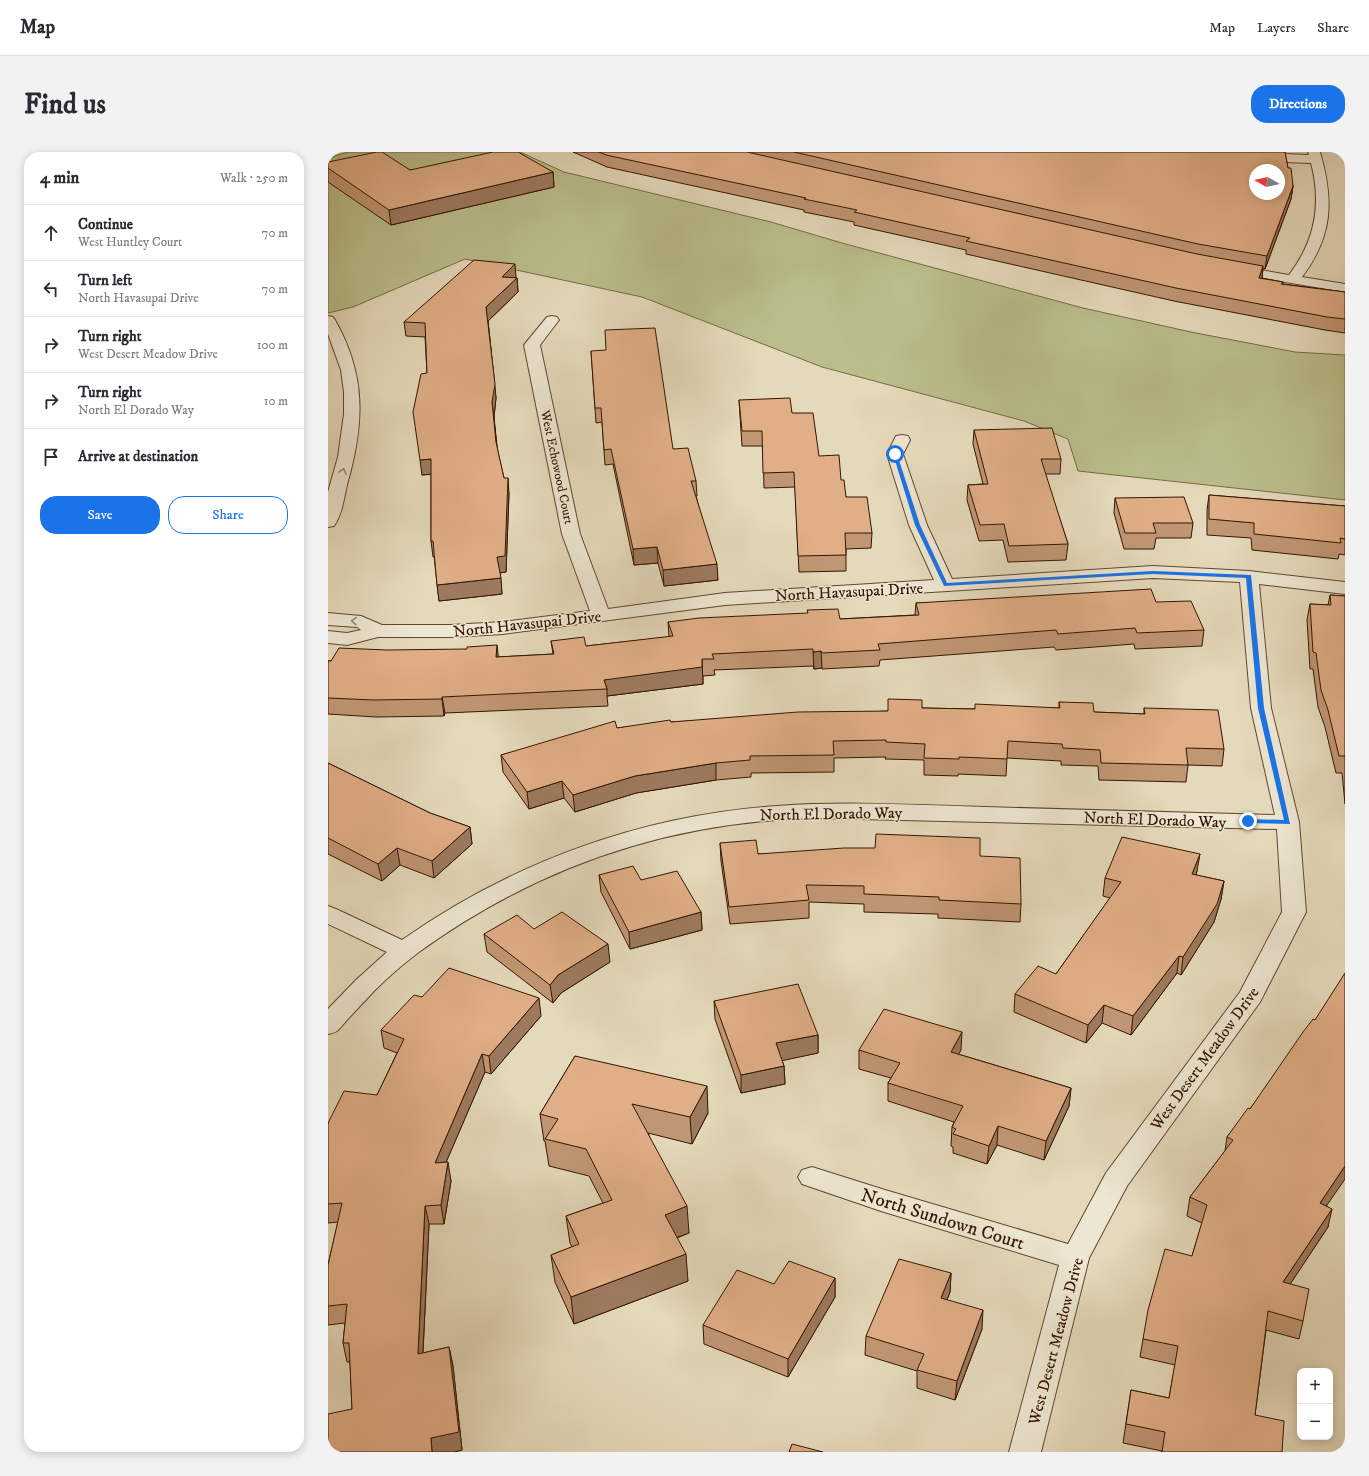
<!DOCTYPE html>
<html lang="en">
<head>
<meta charset="utf-8">
<style>
	body { margin:0; font-family:"IM FELL DW Pica",serif; background:#f2f2f3; color:#2b2b33 }
	.controls { position:absolute; right:12px; bottom:12px; display:grid; overflow:hidden; border-radius:8px; box-shadow:0 2px 10px #0003 }
	.controls button { width:36px; height:36px; display:grid; place-items:center; padding:0; border:0; border-bottom:1px solid #e1e1e2; background:#fff; color:#2b2b33; font:20px sans-serif }
	.compass { position:absolute; left:921px; top:12px; width:36px; height:36px; border-radius:50%; background:#fff; box-shadow:0 2px 10px #0003; rotate:279deg }
	.stop { position:absolute; width:12px; height:12px; margin:-9px; border:3px solid #1a73e8; border-radius:50%; background:#fff }
	.stop.end { background:#1a73e8; border-color:#fff; box-shadow:0 1px 4px #0008 }
	.list { margin:0; padding:0; list-style:none }
	h2 { display:flex; justify-content:space-between; align-items:center; height:52px; margin:0; padding:0 16px; font-size:17px }
	h2 small { font-size:13px; font-weight:400; color:#7c7c81 }
	.list li { display:grid; grid-template-columns:26px 1fr auto; gap:12px; align-items:center; box-sizing:border-box; height:56px; padding:0 16px; border-top:1px solid #e1e1e2 }
	.list b { display:block; font-size:15px; white-space:nowrap }
	.list p { margin:0; font-size:13px; white-space:nowrap; color:#7c7c81 }
	.list em { font-size:13px; font-style:normal; color:#7c7c81 }
	.actions { display:flex; gap:8px; padding:12px 16px }
	.actions a { flex:1; padding:9px 0; border:1px solid #1a73e8; border-radius:16px; text-align:center; font-size:14px; color:#1a73e8 }
	.actions .main { background:#1a73e8; color:#fff }
	.icon { flex:none; width:22px; height:22px; fill:none; stroke:currentColor; stroke-width:2; stroke-linecap:round; stroke-linejoin:round }
	.map { position:relative; flex:none; width:1017px; height:1300px; overflow:hidden; border-radius:16px }
	header { display:flex; align-items:center; gap:24px; box-sizing:border-box; height:56px; padding:0 20px; background:#fff; border-bottom:1px solid #e1e1e2 }
	header strong { font-size:19px }
	nav { display:flex; gap:22px; margin-inline-start:auto; font-size:14px }
	.intro { display:flex; align-items:center; justify-content:space-between; box-sizing:border-box; height:96px; padding:0 24px }
	h1 { margin:0; font-size:28px }
	.button { padding:10px 18px; border-radius:16px; background:#1a73e8; color:#fff; font-size:14px; font-weight:700 }
	main { display:flex; gap:24px; padding:0 24px }
	aside { flex:1; background:#fff; border-radius:16px; box-shadow:0 2px 10px #0003 }
	.map>svg:first-child { display:block }
	.green { fill:#babe8c; stroke:#776a46 }
	.lines { fill:none; stroke-linecap:round; stroke-linejoin:round }
	.minor-casing { stroke:#60472e; stroke-width:2 }
	.minor { fill:#ede6d2; fill-rule:evenodd }
	.wall { fill:#c19674; stroke:#341600 }
	.shaded-wall { fill:#9d7a5e; stroke:#341600 }
	.building { fill:#e0ae87; stroke:#341600; fill-rule:evenodd }
	.oneway { stroke:#9a8874 }
	.route { fill:#1a73e8 }
	.labels { text-anchor:middle; stroke-width:3; stroke-linejoin:round; paint-order:stroke }
	.far-street-label { font-size:13px; fill:#341600; stroke:#ede6d2 }
	.street-label { font-size:16px; fill:#341600; stroke:#ede6d2 }
	.near-street-label { font-size:19px; fill:#341600; stroke:#ede6d2 }
</style>
</head>
<body>
<header>
<strong>Map</strong>
<nav><a>Map</a><a>Layers</a><a>Share</a></nav>
</header>
<div class="intro"><h1>Find us</h1><a class="button">Directions</a></div>
<main>
<aside>
<h2>4 min<small>Walk · 250 m</small></h2>
<ul class="list">
<li><svg class="icon" aria-label="ahead" viewBox="0 0 24 24"><path d="M12 20V5M6 11l6-6 6 6"/></svg><div><b>Continue</b><p>West Huntley Court</p></div><em>70 m</em></li>
<li><svg class="icon" aria-label="left" viewBox="0 0 24 24"><path d="M17 20v-9H6M10 6l-5 5 5 5"/></svg><div><b>Turn left</b><p>North Havasupai Drive</p></div><em>70 m</em></li>
<li><svg class="icon" aria-label="right" viewBox="0 0 24 24"><path d="M7 20v-9h11M14 6l5 5-5 5"/></svg><div><b>Turn right</b><p>West Desert Meadow Drive</p></div><em>100 m</em></li>
<li><svg class="icon" aria-label="right" viewBox="0 0 24 24"><path d="M7 20v-9h11M14 6l5 5-5 5"/></svg><div><b>Turn right</b><p>North El Dorado Way</p></div><em>10 m</em></li>
<li><svg class="icon" aria-label="arrive" viewBox="0 0 24 24"><path d="M6 21V4h12l-3 4 3 4H6"/></svg><div><b>Arrive at destination</b></div></li>
</ul>
<div class="actions"><a class="main">Save</a><a>Share</a></div>
</aside>
<div class="map">
<svg width="1017" height="1300" viewBox="0 0 1017 1300">
	<rect width="100%" height="100%" fill="#e4d9ba"/>
	<filter id="stains"><feTurbulence type="fractalNoise" baseFrequency=".005" numOctaves="4"/><feColorMatrix values="0 0 0 0 .2 0 0 0 0 .09 0 0 0 0 .02 0 0 0 .5 -.17"/></filter>
	<radialGradient id="worn" r=".72"><stop offset=".6" stop-color="#630" stop-opacity="0"/><stop offset="1" stop-color="#630" stop-opacity=".3"/></radialGradient>
	<polygon class="green" points="20,0 192,0 236,20 443,70 514,91 755,156 863,180 967,200 1017,203 1017,348 750,319 740,287 696,269 494,215 314,145 137,107 25,155 0,161 0,6"/>
	<g class="lines">
		<g class="minor-casing">
			<g id="minor">
				<path d="M980,0h12c14,48 13,84 -18,125l43,7v8l-113,-19 -5,-1 -2,-3 2,-3 5,-1 57,10c26,-34 33,-71 22,-112l-55,-2 -6,-4 6,-4 53,2z"/>
				<path d="M0,164l5,1 2,3c32,56 29,105 12,165 -3,13 -5,30 -13,41l-6,1v-35l10,-35 6,-43v-22l-3,-22 -13,-36z"/>
				<path d="M224,164l5,1 2,3 -19,25 40,189 28,75 117,-16 209,-13 -25,-55 -22,-71 9,-18 6,-1 6,1 2,4 -7,14 24,71 25,54 201,-13 96,5 96,11v12l-86,-10 12,124 28,114 7,90 -46,90 -133,184 -38,72 -48,194h-32l50,-187 -178,-54 -79,-27 -4,-7 4,-7 10,-3 73,23 183,54 38,-71 134,-181 42,-80 -5,-83 -460,-11c-147,3 -279,48 -398,134 -16,12 -31,25 -45,39 -9,10 -18,19 -27,29 -3,3 -7,9 -10,11 -3,2 -6,2 -9,3v-25l28,-29 31,-28 -59,-28v-18l8,3 66,31c111,-78 240,-125 375,-134 69,-5 139,-1 208,1 97,3 194,5 290,8l-24,-107 -11,-126 -87,-4 -428,27 -222,29 -53,3h-72l-31,8 -19,-2v-12l19,2 14,-3 -4,-3 -29,-2v-12l33,3 21,9h68l53,-3 87,-11 -28,-77 -38,-189 23,-28z"/>
			</g>
		</g>
		<use href="#minor" class="minor"/>
	</g>
	<g class="wall">
		<polygon points="245,0 957,0 960,16 965,34 963,47 937,117 935,117 934,126 955,130 955,132 1017,140 1017,181 997,178 846,149 638,102 638,98 526,73 526,70 476,60 476,58 279,15"/>
		<polygon points="0,10 82,18 225,20 226,35 63,73 0,30"/>
		<polygon points="188,125 187,126 189,126 190,140 160,169 168,246 166,265 168,292 176,326 181,341 178,420 172,421 174,442 111,449 106,404 105,405 103,389 103,322 94,323 99,221 97,185 78,184 76,170"/>
		<polygon points="263,199 345,297 368,329 369,344 368,344 390,428 336,434 330,411 306,413 285,312 277,313 274,270 268,271"/>
		<polygon points="411,248 464,261 491,304 513,328 518,345 544,381 543,396 518,397 518,419 471,420 467,335 436,336 435,294 414,294"/>
		<polygon points="646,278 733,307 732,322 717,322 740,392 738,408 680,410 675,388 651,389 639,348 640,333 655,332 645,292"/>
		<polygon points="881,343 1017,354 1017,403 1011,402 1010,407 924,398 923,386 879,383 879,358"/>
		<polygon points="787,346 865,371 863,386 828,386 826,397 796,397 786,361"/>
		<polygon points="1002,443 1017,444 1017,652 1014,621 1008,621 997,575 990,555 985,517 982,517 979,468 982,452 1000,453"/>
		<polygon points="828,450 876,478 874,494 807,497 806,492 728,498 726,495 552,508 551,514 494,517 494,516 486,517 485,514 386,518 387,523 375,524 375,532 279,544 280,554 117,561 116,564 48,565 0,562 0,509 171,505 225,502 223,489 258,494 341,485 340,470 512,467 587,463 588,451"/>
		<polygon points="731,550 766,560 816,562 816,556 896,597 894,614 860,613 858,630 771,628 770,614 733,613 733,609 679,606 678,624 630,622 630,624 596,623 596,608 557,607 558,605 506,606 506,620 423,621 423,625 388,628 308,641 247,660 236,646 201,657 175,620 173,603 289,576 343,570 560,559 594,556 647,557 731,556"/>
		<polygon points="0,611 102,661 142,675 144,692 106,726 72,713 54,729 0,702"/>
		<polygon points="392,691 430,702 652,704 693,752 692,770 610,766 610,762 536,760 536,752 481,750 481,766 402,772 393,709"/>
		<polygon points="869,719 868,723 896,729 893,747 886,770 853,823 849,821 803,883 774,871 758,891 686,860 687,842 728,822 782,746 775,744 777,726"/>
		<polygon points="271,723 313,728 373,760 374,778 302,797 273,740"/>
		<polygon points="206,777 282,810 233,841 225,851 159,800 156,782"/>
		<polygon points="94,845 213,864 163,922 157,920 118,1010 123,1029 116,1072 101,1072 95,1201 121,1195 125,1214 134,1298 126,1300 0,1300 24,1257 22,1210 19,1210 15,1191 17,1171 0,1173 0,1113 10,1070 0,1071 0,972 49,943 69,901 56,896 53,878"/>
		<polygon points="386,849 490,883 490,901 454,908 456,914 457,932 413,941 387,867"/>
		<polygon points="987,868 1000,1075 962,1132 975,1169 971,1187 938,1178 927,1263 954,1300 833,1300 834,1299 795,1291 803,1238 841,1246 847,1213 812,1205 815,1187 864,1104 874,1071 859,1064 862,1045 897,999 899,985 922,957"/>
		<polygon points="531,898 633,898 630,902 743,936 741,954 716,1008 669,993 659,1012 625,1001 625,995 623,994 624,975 626,970 560,949 560,931 563,926 531,917"/>
		<polygon points="247,904 380,961 364,992 320,981 361,1081 349,1086 360,1129 246,1172 227,1130 223,1103 244,1095 242,1091 238,1064 275,1051 261,1024 221,1014 217,989 216,989 212,962"/>
		<polygon points="623,1121 622,1140 619,1148 654,1177 627,1248 589,1236 589,1219 537,1203 538,1184"/>
		<polygon points="507,1126 507,1145 460,1225 376,1192 375,1173 446,1132"/>
	</g>
	<g class="shaded-wall">
		<polygon points="225,20 226,35 63,73 61,58"/>
		<polygon points="965,34 963,47 937,117 939,104"/>
		<polygon points="187,112 188,125 175,138 174,125"/>
		<polygon points="935,114 934,127 931,126"/>
		<polygon points="189,126 190,140 160,169 168,246 166,265 170,304 164,250 158,155"/>
		<polygon points="103,307 105,322 94,323 92,308"/>
		<polygon points="180,326 181,341 178,420 171,421 169,405"/>
		<polygon points="329,395 330,411 306,413 305,397"/>
		<polygon points="389,412 390,428 336,434 335,418"/>
		<polygon points="173,426 174,442 111,449 109,433"/>
		<polygon points="169,493 171,510 168,505"/>
		<polygon points="493,499 494,516 486,517 485,500"/>
		<polygon points="374,507 375,532 279,544 279,537 276,528"/>
		<polygon points="114,545 117,561 116,564 114,547"/>
		<polygon points="388,611 388,628 308,641 247,660 245,643 307,624"/>
		<polygon points="234,629 236,646 201,657 199,640"/>
		<polygon points="142,675 144,692 106,726 104,709"/>
		<polygon points="69,696 72,713 54,729 50,712"/>
		<polygon points="872,702 869,719 862,739 864,722"/>
		<polygon points="896,729 893,747 886,770 853,823 855,805"/>
		<polygon points="373,760 374,778 302,797 301,780"/>
		<polygon points="280,792 282,810 233,841 225,851 222,833 230,823"/>
		<polygon points="851,804 849,821 803,883 805,864"/>
		<polygon points="211,846 213,864 163,922 161,904"/>
		<polygon points="776,853 774,871 758,891 760,873"/>
		<polygon points="634,880 633,898 622,918 623,900"/>
		<polygon points="490,883 490,901 448,910 448,891"/>
		<polygon points="154,902 157,920 110,1029 107,1011"/>
		<polygon points="456,914 457,932 413,941 413,923"/>
		<polygon points="379,934 380,961 364,992 362,965"/>
		<polygon points="743,936 741,954 716,1008 718,989"/>
		<polygon points="670,974 669,993 659,1012 661,994"/>
		<polygon points="120,1010 123,1029 116,1072 113,1053"/>
		<polygon points="1017,1014 1017,1027 988,1069 992,1051"/>
		<polygon points="97,1054 101,1072 94,1220 90,1202"/>
		<polygon points="359,1054 361,1081 339,1089 337,1063"/>
		<polygon points="1004,1057 1000,1075 951,1149 955,1130"/>
		<polygon points="358,1102 360,1129 246,1172 243,1145"/>
		<polygon points="623,1121 622,1140 612,1165 613,1146"/>
		<polygon points="507,1126 507,1145 460,1225 460,1207"/>
		<polygon points="655,1158 654,1177 627,1248 629,1229"/>
		<polygon points="121,1195 125,1214 134,1298 126,1300 104,1300 103,1286"/>
	</g>
	<g class="building">
		<polygon points="49,0 54,0 82,18 165,0 190,0 225,20 61,58 0,16 0,10"/>
		<polygon points="271,0 419,0 869,102 935,114 931,126 955,130 953,132 1017,140 1017,167 999,165 848,136 638,89 642,86 526,60 529,58 476,47 478,46 278,3"/>
		<path d="M466,0h491l3,16h3l2,18 -26,70 -69,-12zM927,18h24v24h-24z"/>
		<polygon points="146,108 187,112 174,125 189,126 158,155 167,232 164,250 168,290 176,326 180,326 177,404 169,405 173,426 109,433 105,389 103,389 103,307 92,308 85,260 93,222 99,221 97,171 76,170"/>
		<polygon points="327,176 345,297 360,296 368,329 363,329 389,412 335,418 329,395 305,397 283,297 276,298 273,256 267,256 263,199 278,198 277,178"/>
		<polygon points="462,246 464,261 485,261 491,304 511,303 513,328 516,328 518,345 539,345 544,381 517,381 518,403 470,404 466,320 435,321 434,279 414,279 411,248"/>
		<polygon points="724,276 733,307 713,307 740,392 681,394 676,372 652,373 640,333 660,332 646,278"/>
		<polygon points="881,343 1017,354 1017,387 1012,386 1013,391 926,382 926,371 881,367"/>
		<polygon points="856,345 865,371 825,371 828,381 797,381 787,346"/>
		<polygon points="823,437 828,450 863,449 876,478 809,481 807,476 730,482 728,478 550,492 552,498 494,501 493,499 485,500 485,497 384,502 386,507 374,507 374,515 276,528 279,537 114,545 114,547 45,548 0,546 0,509 3,509 11,496 59,498 139,497 139,495 169,493 168,505 226,502 223,489 256,485 258,494 345,484 340,470 371,466 480,461 479,458 510,457 512,467 591,463 588,451"/>
		<polygon points="1002,443 1017,444 1017,605 1017,604 1011,604 1000,558 993,538 988,501 985,500 982,452 1003,453"/>
		<polygon points="560,547 594,548 594,556 647,557 647,552 732,556 731,550 765,551 766,560 817,562 816,556 890,558 896,597 858,596 860,613 773,611 772,598 735,596 734,592 680,589 679,607 631,605 631,607 596,606 597,592 558,590 558,588 505,589 506,603 422,604 422,608 388,611 307,624 245,643 234,629 199,640 173,603 287,569 289,576 342,568 343,570 470,560 560,559"/>
		<polygon points="0,611 2,612 102,661 142,675 104,709 69,696 50,712 0,686"/>
		<polygon points="548,682 652,686 652,704 692,706 693,752 611,748 611,745 536,742 536,734 478,733 481,748 401,755 392,691 428,688 430,702 516,696 547,696"/>
		<polygon points="794,685 872,702 864,722 896,729 889,752 855,805 851,804 805,864 776,853 760,873 687,842 710,814 728,822 793,730 777,726"/>
		<polygon points="305,714 313,728 349,719 373,760 301,780 271,723"/>
		<polygon points="234,760 280,792 230,823 222,833 156,782 189,763 206,777"/>
		<polygon points="121,816 211,846 161,904 154,902 107,1011 120,1010 113,1053 97,1054 90,1202 121,1195 131,1280 103,1286 104,1300 0,1300 0,1262 24,1257 21,1191 15,1191 19,1152 0,1154 0,1113 14,1051 0,1052 0,972 1,969 16,939 49,943 76,887 53,878 86,843 94,845"/>
		<polygon points="1017,821 1017,1014 992,1051 1004,1057 955,1130 981,1137 975,1169 940,1159 927,1263 956,1269 954,1300 834,1300 837,1280 798,1272 803,1238 841,1246 850,1194 815,1187 820,1158 837,1097 864,1104 879,1053 862,1045 905,988 899,985 920,956 922,957 975,880 985,867 987,868"/>
		<polygon points="470,832 490,883 448,891 456,914 413,923 386,849"/>
		<polygon points="556,857 634,880 623,900 743,936 718,989 670,974 661,994 625,982 628,977 624,975 635,954 560,931 572,911 531,898"/>
		<polygon points="247,904 379,934 362,965 304,952 359,1054 337,1063 358,1102 243,1145 223,1103 251,1092 238,1064 284,1048 258,997 217,987 230,967 212,962"/>
		<polygon points="571,1107 623,1121 613,1146 655,1158 629,1229 589,1218 596,1202 538,1184"/>
		<polygon points="461,1109 507,1126 460,1207 375,1173 409,1118 446,1132"/>
		<polygon points="464,1292 495,1300 461,1300"/>
	</g>
	<defs><path id="oneway-chevron" d="M-2-3.5L2.5 0L-2 3.5" fill="none" stroke-width="1.6" stroke-linecap="round" stroke-linejoin="round"/></defs>
	<g class="oneway">
		<use href="#oneway-chevron" transform="translate(15 319) rotate(-74)"/>
		<use href="#oneway-chevron" transform="translate(26 469) rotate(-175)"/>
	</g>
	<polygon class="route" points="567,300 569,302 592,373 619,431 825,419 923,423 936,556 962,672 920,671 916,669 920,667 956,668 930,556 918,426 825,422 616,434 587,373 565,302"/>
	<g class="labels">
		<g class="far-street-label">
			<text transform="translate(230 315) rotate(78)" y="5">West Echowood Court</text>
		</g>
		<g class="street-label">
			<text transform="translate(521 439) rotate(-3)" y="6">North Havasupai Drive</text>
			<text transform="translate(199 471) rotate(-6)" y="6">North Havasupai Drive</text>
			<text transform="translate(503 661) rotate(-1)" y="6">North El Dorado Way</text>
			<text transform="translate(827 667) rotate(2)" y="6">North El Dorado Way</text>
			<text transform="translate(876 906) rotate(-54)" y="6">West Desert Meadow Drive</text>
			<text transform="translate(727 1189) rotate(-75)" y="6">West Desert Meadow Drive</text>
		</g>
		<g class="near-street-label">
			<text transform="translate(615 1066) rotate(17)" y="7">North Sundown Court</text>
		</g>
	</g>
	<rect width="100%" height="100%" filter="url(#stains)"/>
	<rect width="100%" height="100%" fill="url(#worn)"/>
</svg>
<div class="controls">
<button>+</button>
<button>−</button>
</div>
<svg class="compass" viewBox="-18 -18 36 36"><path d="M0-13l5 13h-10z" fill="#e53935"/><path d="M0 13l5-13h-10z" fill="#7c7c81"/></svg>
<div class="stop" style="left:567px;top:302px"></div>
<div class="stop end" style="left:920px;top:669px"></div>
</div>
</main>
</body>
</html>
